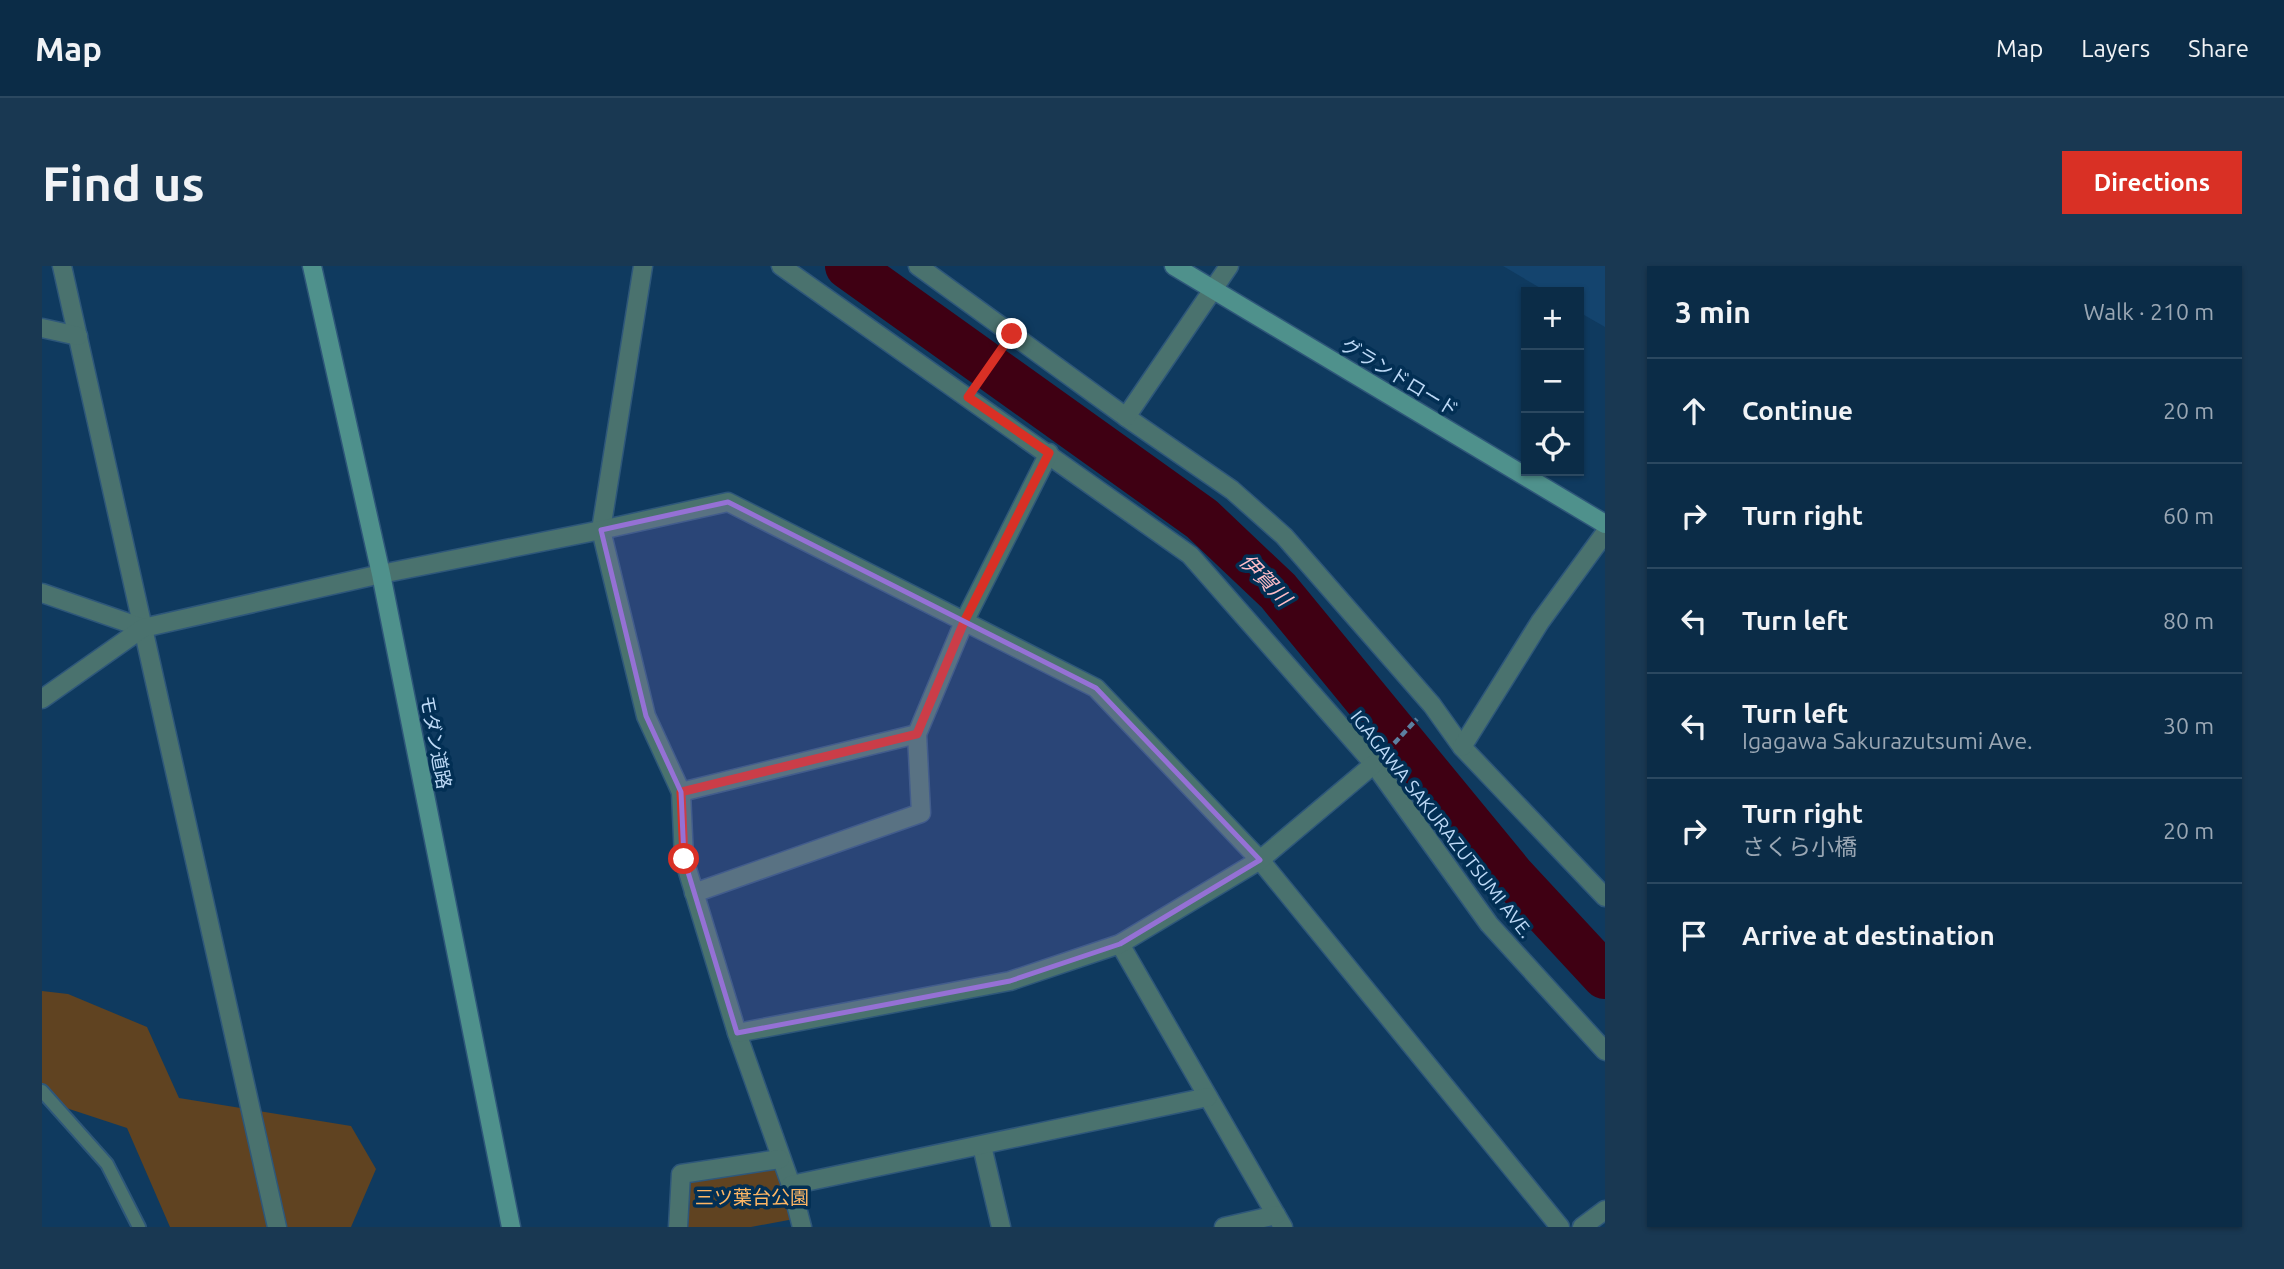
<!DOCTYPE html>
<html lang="en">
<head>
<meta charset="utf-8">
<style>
	body { margin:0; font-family:Ubuntu,"Noto Sans JP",sans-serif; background:#193852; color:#f1f3f6 }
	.controls { position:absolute; right:21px; top:21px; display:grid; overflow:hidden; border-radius:0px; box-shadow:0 2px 5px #0004 }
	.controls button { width:63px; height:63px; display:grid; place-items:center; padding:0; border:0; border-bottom:2px solid #2b4860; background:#0b2c47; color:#f1f3f6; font:35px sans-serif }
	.stop { position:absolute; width:21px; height:21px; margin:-16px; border:5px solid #d93025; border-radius:50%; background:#fff }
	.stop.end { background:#d93025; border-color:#fff; box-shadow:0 2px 7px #0008 }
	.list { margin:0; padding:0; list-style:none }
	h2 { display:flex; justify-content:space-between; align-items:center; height:91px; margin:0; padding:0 28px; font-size:30px }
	h2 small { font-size:23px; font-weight:400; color:#9aa7b4 }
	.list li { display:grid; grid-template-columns:46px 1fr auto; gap:21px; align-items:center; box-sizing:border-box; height:105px; padding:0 28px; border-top:2px solid #2b4860 }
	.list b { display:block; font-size:26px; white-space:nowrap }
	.list p { margin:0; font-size:23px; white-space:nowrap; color:#9aa7b4 }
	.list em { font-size:23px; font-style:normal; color:#9aa7b4 }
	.icon { flex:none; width:38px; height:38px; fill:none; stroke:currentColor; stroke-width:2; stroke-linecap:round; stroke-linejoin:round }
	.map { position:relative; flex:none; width:1563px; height:961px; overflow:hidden; border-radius:0px }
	header { display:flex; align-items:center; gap:42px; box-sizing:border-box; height:98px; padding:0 35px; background:#0b2c47; border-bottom:2px solid #2b4860 }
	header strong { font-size:33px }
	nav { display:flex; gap:38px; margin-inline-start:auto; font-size:24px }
	.intro { display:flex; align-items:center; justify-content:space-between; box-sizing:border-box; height:168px; padding:0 42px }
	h1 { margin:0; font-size:49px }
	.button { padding:18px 32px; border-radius:0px; background:#d93025; color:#fff; font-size:24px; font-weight:700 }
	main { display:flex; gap:42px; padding:0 42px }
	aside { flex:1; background:#0b2c47; border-radius:0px; box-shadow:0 2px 5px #0004 }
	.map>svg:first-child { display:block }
	.built { fill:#14446e }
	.green { fill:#604321 }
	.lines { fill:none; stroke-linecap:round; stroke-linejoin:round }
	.river { stroke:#3f0013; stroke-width:46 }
	.lane-casing { stroke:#2e577a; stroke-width:16 }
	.street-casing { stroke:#2e577a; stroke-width:21 }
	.secondary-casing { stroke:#2e577a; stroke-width:21 }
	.path { stroke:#5c80a1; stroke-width:4.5; stroke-dasharray:7 3.5; stroke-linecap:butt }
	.lane { stroke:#4a726e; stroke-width:12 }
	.street { stroke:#4a726e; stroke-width:18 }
	.secondary { stroke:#4f918c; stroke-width:18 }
	.route { stroke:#d93025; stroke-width:9 }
	.marked { fill:#9571d5; fill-opacity:0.2; stroke:#9571d5; stroke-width:5; stroke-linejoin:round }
	.labels { text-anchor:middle; stroke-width:7; stroke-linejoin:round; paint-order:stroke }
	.street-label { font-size:19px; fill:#bdd9f6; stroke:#022f54 }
	.park-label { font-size:19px; fill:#fdb664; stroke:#022f54 }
	.water-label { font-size:21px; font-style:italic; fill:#febcc6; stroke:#022f54 }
</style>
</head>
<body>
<header>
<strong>Map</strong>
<nav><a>Map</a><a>Layers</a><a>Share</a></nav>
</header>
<div class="intro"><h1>Find us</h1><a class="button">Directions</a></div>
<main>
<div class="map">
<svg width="1563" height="961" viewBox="0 0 1563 961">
	<rect width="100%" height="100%" fill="#0f3a5f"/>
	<polygon class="built" points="1461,0 1563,0 1563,61 1537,46 1537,26 1505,26"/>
	<g class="green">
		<polygon points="0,725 26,728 105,761 137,832 309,860 334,903 309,961 128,961 85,862 0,834"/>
		<polygon points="734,899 752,953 709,961 646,961 649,912"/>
	</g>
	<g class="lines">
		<polyline class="river" points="806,0 1160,253 1236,325 1471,611 1563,710"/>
		<g class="lane-casing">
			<polyline id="lane" points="0,825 65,898 97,961"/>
		</g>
		<g class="street-casing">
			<g id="street">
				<polyline points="20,0 235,961"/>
				<polyline points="601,0 559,264 604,450 639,526 642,593 695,767 749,919 760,961"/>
				<polyline points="739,0 1148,289 1332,498 1447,658 1563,785"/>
				<polyline points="876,0 1084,151 1190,224 1242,270 1390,439 1420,481 1563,631"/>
				<polyline points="0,62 36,70"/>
				<polyline points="1084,151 1187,0"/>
				<polyline points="0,327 101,362"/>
				<polyline points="0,433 101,362 339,308 559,264 686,236 1054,422 1218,594 1518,961"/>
				<polyline points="1420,481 1498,356 1563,267"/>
				<polyline points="639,526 875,468"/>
				<polyline points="652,627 879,547 875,468 922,356 1007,187"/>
				<polyline points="1078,678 1241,961"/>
				<polyline points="695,767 968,715 1078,678 1218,594 1332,498"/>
				<polyline points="940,880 959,961"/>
				<polyline points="749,919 1166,831"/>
				<polyline points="636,961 639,908 738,893"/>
				<polyline points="1182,961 1234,949"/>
				<polyline points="1540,961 1563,944"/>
			</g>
		</g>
		<g class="secondary-casing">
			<g id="secondary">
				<polyline points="270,0 339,308 469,961"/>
				<polyline points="1132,0 1563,258"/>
			</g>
		</g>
		<g class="path">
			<polyline points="936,116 959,83"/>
			<polyline points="1345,485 1375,453"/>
		</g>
		<use href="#lane" class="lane"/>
		<use href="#street" class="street"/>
		<use href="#secondary" class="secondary"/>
	</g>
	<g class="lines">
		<polyline class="route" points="642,593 639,526 875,468 922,356 1007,187 926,131 970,68"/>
	</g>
	<path class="marked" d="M686,236l368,186 164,172 -140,84 -110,37 -273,52 -53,-174 -3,-67 -35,-76 -45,-186z"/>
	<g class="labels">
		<g class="street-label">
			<text transform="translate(1358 111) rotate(31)" y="7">グランドロード</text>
			<text transform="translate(394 476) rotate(79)" y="7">モダン道路</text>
			<text transform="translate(1400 558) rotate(52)" y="7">IGAGAWA SAKURAZUTSUMI AVE.</text>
		</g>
		<g class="park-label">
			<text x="710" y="938">三ツ葉台公園</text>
		</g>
		<g class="water-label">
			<text transform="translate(1223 314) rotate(46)" y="7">伊賀川</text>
		</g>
	</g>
</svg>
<div class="controls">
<button>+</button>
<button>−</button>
<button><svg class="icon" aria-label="locate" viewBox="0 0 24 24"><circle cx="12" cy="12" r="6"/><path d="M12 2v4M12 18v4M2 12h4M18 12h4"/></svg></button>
</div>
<div class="stop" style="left:642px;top:593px"></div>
<div class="stop end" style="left:970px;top:68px"></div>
</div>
<aside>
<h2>3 min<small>Walk · 210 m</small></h2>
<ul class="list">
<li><svg class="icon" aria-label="ahead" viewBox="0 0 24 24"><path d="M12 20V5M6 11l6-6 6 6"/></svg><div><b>Continue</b></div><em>20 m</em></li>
<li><svg class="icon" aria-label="right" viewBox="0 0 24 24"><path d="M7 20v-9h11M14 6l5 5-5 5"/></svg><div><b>Turn right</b></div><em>60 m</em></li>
<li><svg class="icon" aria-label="left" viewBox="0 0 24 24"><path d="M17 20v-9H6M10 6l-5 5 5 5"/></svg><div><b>Turn left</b></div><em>80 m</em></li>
<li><svg class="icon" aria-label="left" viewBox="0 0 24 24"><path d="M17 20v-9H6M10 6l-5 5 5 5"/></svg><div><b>Turn left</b><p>Igagawa Sakurazutsumi Ave.</p></div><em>30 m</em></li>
<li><svg class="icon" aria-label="right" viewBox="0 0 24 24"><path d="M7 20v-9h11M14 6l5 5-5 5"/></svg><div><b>Turn right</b><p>さくら小橋</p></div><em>20 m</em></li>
<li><svg class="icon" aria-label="arrive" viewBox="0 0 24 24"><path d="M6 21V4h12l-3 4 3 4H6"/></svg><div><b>Arrive at destination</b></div></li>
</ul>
</aside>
</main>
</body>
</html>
